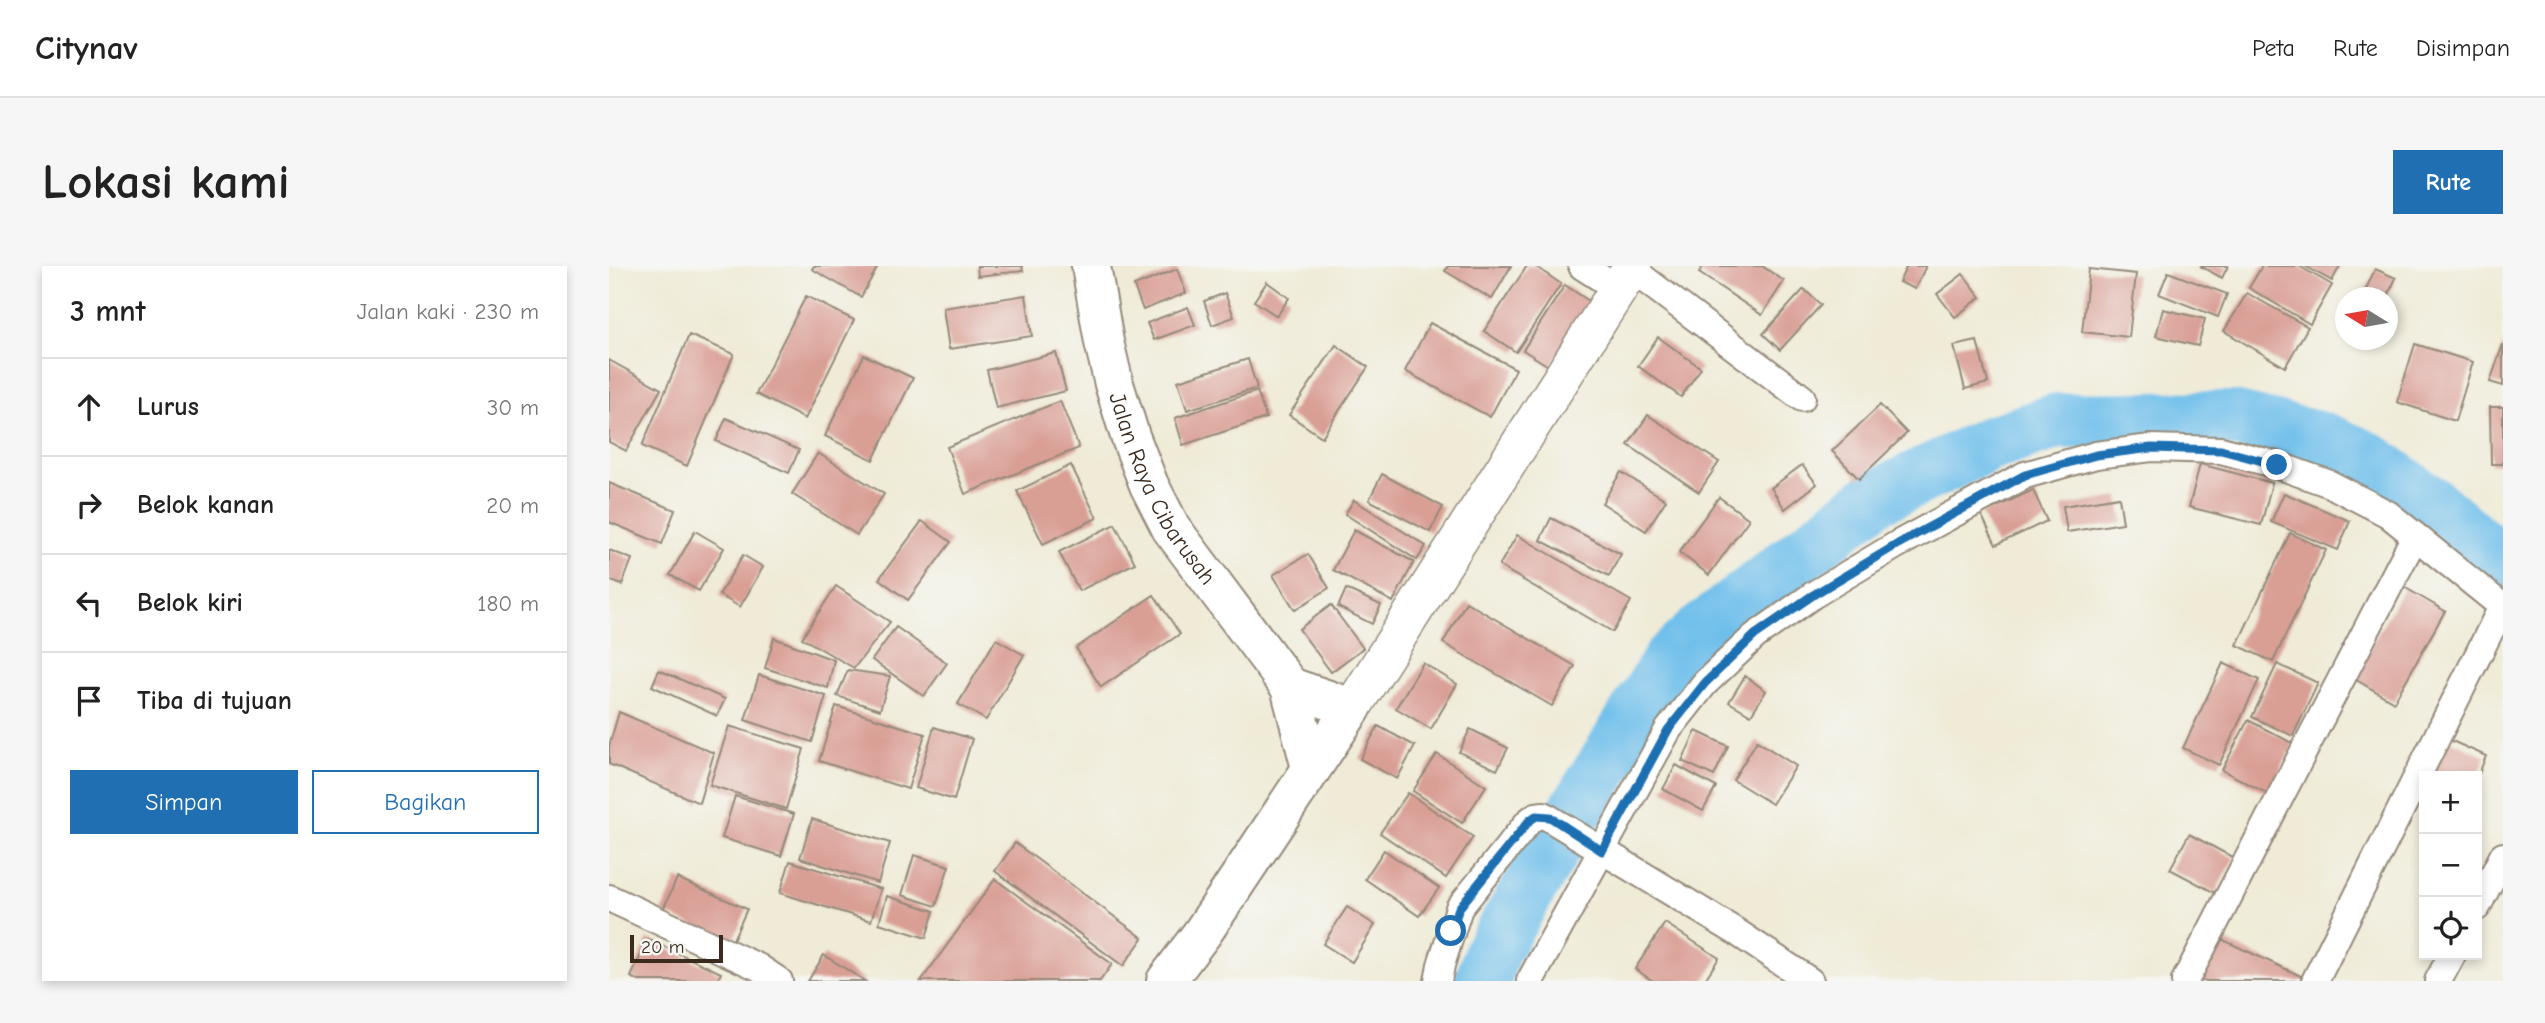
<!DOCTYPE html>
<html lang="id">
<head>
<meta charset="utf-8">
<style>
	body { margin:0; font-family:"Comic Neue",sans-serif; background:#f6f6f6; color:#222 }
	.controls { position:absolute; right:21px; bottom:21px; display:grid; overflow:hidden; border-radius:0px; box-shadow:0 4px 10px #0003 }
	.controls button { width:63px; height:63px; display:grid; place-items:center; padding:0; border:0; border-bottom:2px solid #e0e0e0; background:#fff; color:#222; font:35px sans-serif }
	.compass { position:absolute; left:1726px; top:21px; width:63px; height:63px; border-radius:50%; background:#fff; box-shadow:0 4px 10px #0003; rotate:281deg }
	.scale { position:absolute; left:21px; bottom:18px; width:93px; box-sizing:border-box; padding-left:7px; border:4px solid #3b2a1e; border-top:0; font-size:19px; line-height:24px; white-space:nowrap; color:#3b2a1e; -webkit-text-stroke:5px #f6f6f2; paint-order:stroke }
	.stop { position:absolute; width:21px; height:21px; margin:-16px; border:5px solid #1f6fb2; border-radius:50%; background:#fff }
	.stop.end { background:#1f6fb2; border-color:#fff; box-shadow:0 2px 7px #0008 }
	.list { margin:0; padding:0; list-style:none }
	h2 { display:flex; justify-content:space-between; align-items:center; height:91px; margin:0; padding:0 28px; font-size:30px }
	h2 small { font-size:23px; font-weight:400; color:#767676 }
	.list li { display:grid; grid-template-columns:46px 1fr auto; gap:21px; align-items:center; box-sizing:border-box; height:98px; padding:0 28px; border-top:2px solid #e0e0e0 }
	.list b { display:block; font-size:26px; white-space:nowrap }
	.list em { font-size:23px; font-style:normal; color:#767676 }
	.actions { display:flex; gap:14px; padding:21px 28px }
	.actions a { flex:1; padding:16px 0; border:2px solid #1f6fb2; border-radius:0px; text-align:center; font-size:24px; color:#1f6fb2 }
	.actions .main { background:#1f6fb2; color:#fff }
	.icon { flex:none; width:38px; height:38px; fill:none; stroke:currentColor; stroke-width:2; stroke-linecap:round; stroke-linejoin:round }
	.map { position:relative; flex:none; width:1894px; height:715px; overflow:hidden; border-radius:0px }
	header { display:flex; align-items:center; gap:42px; box-sizing:border-box; height:98px; padding:0 35px; background:#fff; border-bottom:2px solid #e0e0e0 }
	header strong { font-size:33px }
	nav { display:flex; gap:38px; margin-inline-start:auto; font-size:24px }
	.intro { display:flex; align-items:center; justify-content:space-between; box-sizing:border-box; height:168px; padding:0 42px }
	h1 { margin:0; font-size:49px }
	.button { padding:18px 32px; border-radius:0px; background:#1f6fb2; color:#fff; font-size:24px; font-weight:700 }
	main { display:flex; gap:42px; padding:0 42px }
	aside { flex:1; background:#fff; border-radius:0px; box-shadow:0 4px 10px #0003 }
	.map>svg:first-child { display:block }
	.lines { fill:none; stroke-linecap:round; stroke-linejoin:round }
	.river { stroke:#70bfeb; stroke-width:56 }
	.building { fill:#d99e94 }
	.street-casing { stroke:#958a7a; stroke-width:30 }
	.secondary-casing { stroke:#958a7a; stroke-width:40 }
	.primary-casing { stroke:#958a7a; stroke-width:42 }
	.street { stroke:#fff; stroke-width:26 }
	.secondary { stroke:#fff; stroke-width:37 }
	.primary { stroke:#fff; stroke-width:38 }
	.route { stroke:#1f6fb2; stroke-width:9 }
	.labels { text-anchor:middle; stroke-width:5; stroke-linejoin:round; paint-order:stroke }
	.street-label { font-size:23px; fill:#3b2a1e; stroke:#f6f6f2 }
</style>
</head>
<body>
<header>
<strong>Citynav</strong>
<nav><a>Peta</a><a>Rute</a><a>Disimpan</a></nav>
</header>
<div class="intro"><h1>Lokasi kami</h1><a class="button">Rute</a></div>
<main>
<aside>
<h2>3 mnt<small>Jalan kaki · 230 m</small></h2>
<ul class="list">
<li><svg class="icon" aria-label="ahead" viewBox="0 0 24 24"><path d="M12 20V5M6 11l6-6 6 6"/></svg><div><b>Lurus</b></div><em>30 m</em></li>
<li><svg class="icon" aria-label="right" viewBox="0 0 24 24"><path d="M7 20v-9h11M14 6l5 5-5 5"/></svg><div><b>Belok kanan</b></div><em>20 m</em></li>
<li><svg class="icon" aria-label="left" viewBox="0 0 24 24"><path d="M17 20v-9H6M10 6l-5 5 5 5"/></svg><div><b>Belok kiri</b></div><em>180 m</em></li>
<li><svg class="icon" aria-label="arrive" viewBox="0 0 24 24"><path d="M6 21V4h12l-3 4 3 4H6"/></svg><div><b>Tiba di tujuan</b></div></li>
</ul>
<div class="actions"><a class="main">Simpan</a><a>Bagikan</a></div>
</aside>
<div class="map">
<svg width="1894" height="715" viewBox="0 0 1894 715">
	<rect width="100%" height="100%" fill="#f6f6f2"/>
	<filter id="ink" filterUnits="userSpaceOnUse"><feTurbulence type="fractalNoise" baseFrequency=".0143" numOctaves="2"/><feDisplacementMap in="SourceGraphic" scale="14" xChannelSelector="R" yChannelSelector="G"/><feConvolveMatrix kernelMatrix="1 2 1 2 8 2 1 2 1" color-interpolation-filters="sRGB"/></filter>
	<filter id="wash" filterUnits="userSpaceOnUse"><feTurbulence type="fractalNoise" baseFrequency=".00686" numOctaves="4" result="noise"/><feDisplacementMap in="SourceGraphic" scale="28" xChannelSelector="R" yChannelSelector="G"/><feGaussianBlur stdDeviation="1.57" result="paint"/><feColorMatrix in="noise" values="0 0 0 0 0 0 0 0 0 0 0 0 0 0 0 0 0 1.4 0 .05"/><feComposite in="paint" operator="in"/></filter>
	<g filter="url(#wash)">
		<rect width="100%" height="100%" fill="#efebd7"/>
		<g class="lines">
			<polyline class="river" points="874,715 883,685 942,585 1062,393 1088,369 1266,232 1380,178 1448,155 1624,153 1717,175 1761,194 1825,240 1894,298"/>
		</g>
		<g id="blocks">
			<g class="building">
				<polygon points="205,0 269,0 252,31 203,3"/>
				<polygon points="368,0 413,0 414,5 369,10"/>
				<polygon points="839,0 902,0 883,33 836,5"/>
				<polygon points="918,0 926,0 952,18 907,86 875,65"/>
				<polygon points="1094,0 1153,0 1175,15 1153,49 1090,7"/>
				<polygon points="1298,0 1317,0 1306,23 1290,16"/>
				<polygon points="1591,0 1619,0 1613,12"/>
				<polygon points="1653,0 1690,0 1723,19 1701,58 1640,22"/>
				<polygon points="1696,0 1731,0 1723,15"/>
				<polygon points="568,3 577,27 534,44 525,20"/>
				<polygon points="1480,3 1527,8 1520,71 1473,66"/>
				<polygon points="1766,3 1787,12 1778,32 1753,32"/>
				<polygon points="1559,6 1618,28 1609,51 1550,28"/>
				<polygon points="1354,8 1372,31 1346,51 1328,28"/>
				<polygon points="658,16 680,32 668,50 645,35"/>
				<polygon points="956,19 983,37 941,101 914,84"/>
				<polygon points="1195,23 1212,39 1171,84 1154,68"/>
				<polygon points="616,27 625,51 603,59 595,35"/>
				<polygon points="1638,27 1699,61 1676,101 1615,65"/>
				<polygon points="417,29 423,70 340,83 334,42"/>
				<polygon points="197,30 245,54 196,153 147,128"/>
				<polygon points="579,41 586,59 545,74 538,57"/>
				<polygon points="1554,43 1596,53 1589,80 1547,70"/>
				<polygon points="821,57 907,103 881,151 796,105"/>
				<polygon points="80,69 125,88 78,200 33,180"/>
				<polygon points="1049,71 1092,102 1072,131 1029,100"/>
				<polygon points="1368,75 1379,117 1356,123 1345,80"/>
				<polygon points="1806,78 1864,96 1846,155 1788,136"/>
				<polygon points="1894,78 1894,120 1881,116"/>
				<polygon points="727,79 759,101 713,171 680,149"/>
				<polygon points="447,87 457,125 387,142 378,104"/>
				<polygon points="255,89 304,112 264,194 216,170"/>
				<polygon points="639,93 648,122 578,144 569,115"/>
				<polygon points="0,94 52,123 17,185 0,176"/>
				<polygon points="648,125 657,152 574,179 566,152"/>
				<polygon points="451,135 470,182 356,228 338,181"/>
				<polygon points="1271,139 1298,167 1250,213 1223,185"/>
				<polygon points="1881,141 1894,141 1894,198 1882,198"/>
				<polygon points="1039,149 1110,196 1090,226 1019,179"/>
				<polygon points="117,152 190,184 180,207 107,175"/>
				<polygon points="209,187 275,228 248,269 183,228"/>
				<polygon points="1591,198 1663,217 1652,259 1580,241"/>
				<polygon points="462,199 488,252 434,278 408,225"/>
				<polygon points="1193,199 1208,218 1176,243 1162,222"/>
				<polygon points="1012,206 1057,234 1037,265 993,237"/>
				<polygon points="773,208 834,241 821,266 760,234"/>
				<polygon points="0,217 66,244 53,278 0,256"/>
				<polygon points="1424,224 1438,255 1387,279 1372,248"/>
				<polygon points="1675,227 1741,255 1729,284 1662,256"/>
				<polygon points="1110,231 1140,253 1100,309 1070,286"/>
				<polygon points="1510,231 1514,257 1458,266 1454,240"/>
				<polygon points="745,234 817,280 808,294 736,248"/>
				<polygon points="942,252 1012,288 1000,310 931,274"/>
				<polygon points="313,255 342,276 299,334 270,313"/>
				<polygon points="506,258 526,297 470,325 450,286"/>
				<polygon points="745,264 805,296 784,336 724,304"/>
				<polygon points="86,265 115,282 90,325 61,309"/>
				<polygon points="1681,267 1717,284 1664,396 1628,379"/>
				<polygon points="908,269 1022,335 1004,366 890,300"/>
				<polygon points="0,284 23,293 13,319 0,314"/>
				<polygon points="699,288 720,322 686,344 664,309"/>
				<polygon points="134,289 154,301 131,341 110,329"/>
				<polygon points="227,320 281,356 245,402 193,372"/>
				<polygon points="1795,321 1836,345 1785,436 1744,412"/>
				<polygon points="737,323 772,339 763,358 729,341"/>
				<polygon points="545,329 571,368 492,421 467,382"/>
				<polygon points="857,336 966,400 943,440 834,377"/>
				<polygon points="722,339 754,382 722,406 690,363"/>
				<polygon points="287,361 338,397 315,430 263,394"/>
				<polygon points="165,372 225,394 219,422 156,402"/>
				<polygon points="387,373 415,389 377,454 349,438"/>
				<polygon points="814,397 848,418 822,463 787,442"/>
				<polygon points="1614,397 1650,414 1610,499 1574,482"/>
				<polygon points="1668,398 1709,417 1684,470 1643,451"/>
				<polygon points="50,404 116,433 108,450 43,420"/>
				<polygon points="239,404 281,410 271,444 228,430"/>
				<polygon points="150,409 217,430 203,476 136,454"/>
				<polygon points="1136,410 1157,425 1142,449 1120,436"/>
				<polygon points="227,440 316,468 299,523 210,495"/>
				<polygon points="10,446 105,487 90,537 0,498 0,480"/>
				<polygon points="1639,454 1685,478 1659,528 1613,504"/>
				<polygon points="120,460 195,483 177,543 101,519"/>
				<polygon points="769,460 806,480 788,513 751,493"/>
				<polygon points="325,461 363,473 345,534 307,522"/>
				<polygon points="861,463 899,482 888,504 850,486"/>
				<polygon points="1087,465 1119,480 1105,510 1073,495"/>
				<polygon points="1834,471 1877,490 1869,510 1825,510 1819,508"/>
				<polygon points="1148,475 1187,500 1163,538 1124,514"/>
				<polygon points="828,488 877,520 853,557 804,525"/>
				<polygon points="1067,499 1107,521 1094,545 1054,523"/>
				<polygon points="799,527 864,571 837,612 771,567"/>
				<polygon points="126,530 185,548 172,590 113,572"/>
				<polygon points="203,553 281,577 269,617 191,592"/>
				<polygon points="1580,568 1625,592 1606,627 1561,603"/>
				<polygon points="406,577 534,672 514,700 386,605"/>
				<polygon points="775,584 830,622 810,650 756,613"/>
				<polygon points="305,589 340,600 327,640 293,629"/>
				<polygon points="181,595 272,623 262,655 171,627"/>
				<polygon points="68,612 138,643 123,676 53,646"/>
				<polygon points="386,613 503,698 491,715 312,715"/>
				<polygon points="278,630 325,645 317,672 270,657"/>
				<polygon points="738,641 766,659 743,696 714,678"/>
				<polygon points="1056,657 1110,692 1095,715 1044,715 1026,703"/>
				<polygon points="1610,672 1696,712 1694,715 1589,715"/>
				<polygon points="39,673 112,707 108,715 30,715 22,711"/>
				<polygon points="215,689 256,715 199,715"/>
			</g>
		</g>
	</g>
	<g filter="url(#ink)">
		<use href="#blocks" fill-opacity="0" stroke="#958a7a" stroke-width="2"/>
		<g class="lines">
			<g class="street-casing">
				<g id="street">
					<polyline points="973,0 1009,23"/>
					<polyline points="1022,3 1193,132"/>
					<polyline points="0,632 149,701 170,715"/>
					<polyline points="1868,641 1894,590"/>
					<polyline points="829,715 832,699 850,642 920,555 927,550 935,549 1126,665 1201,715"/>
					<polyline points="921,715 1059,464 1096,417 1146,370 1204,329 1289,278 1416,209 1487,189 1542,182 1612,184 1668,199 1721,218 1779,248 1894,341"/>
					<polyline points="1576,715 1806,270"/>
					<polyline points="1706,715 1893,341"/>
					<polyline points="1829,715 1843,689"/>
				</g>
			</g>
			<g class="secondary-casing">
				<polyline id="secondary" points="743,442 1024,0"/>
			</g>
			<g class="primary-casing">
				<g id="primary">
					<path id="s1" d="M482,0l13,76 10,42 16,52 19,49 22,43 119,159 21,81"/>
					<polyline points="557,715 594,666 743,442 681,421"/>
				</g>
			</g>
			<use href="#street" class="street"/>
			<use href="#secondary" class="secondary"/>
			<use href="#primary" class="primary"/>
		</g>
	</g>
	<g class="lines" filter="url(#ink)">
		<polyline class="route" points="842,665 850,642 920,555 927,550 941,551 993,585 1059,464 1096,417 1146,369 1204,329 1289,278 1416,209 1487,189 1542,182 1612,184 1668,199"/>
	</g>
	<g class="labels">
		<g class="street-label">
			<text dy="8" stroke="none"><textPath href="#s1" startOffset="236">Jalan Raya Cibarusah</textPath></text>
		</g>
	</g>
</svg>
<div class="controls">
<button>+</button>
<button>−</button>
<button><svg class="icon" aria-label="locate" viewBox="0 0 24 24"><circle cx="12" cy="12" r="6"/><path d="M12 2v4M12 18v4M2 12h4M18 12h4"/></svg></button>
</div>
<svg class="compass" viewBox="-18 -18 36 36"><path d="M0-13l5 13h-10z" fill="#e53935"/><path d="M0 13l5-13h-10z" fill="#767676"/></svg>
<div class="scale">20 m</div>
<div class="stop" style="left:842px;top:665px"></div>
<div class="stop end" style="left:1668px;top:199px"></div>
</div>
</main>
</body>
</html>
